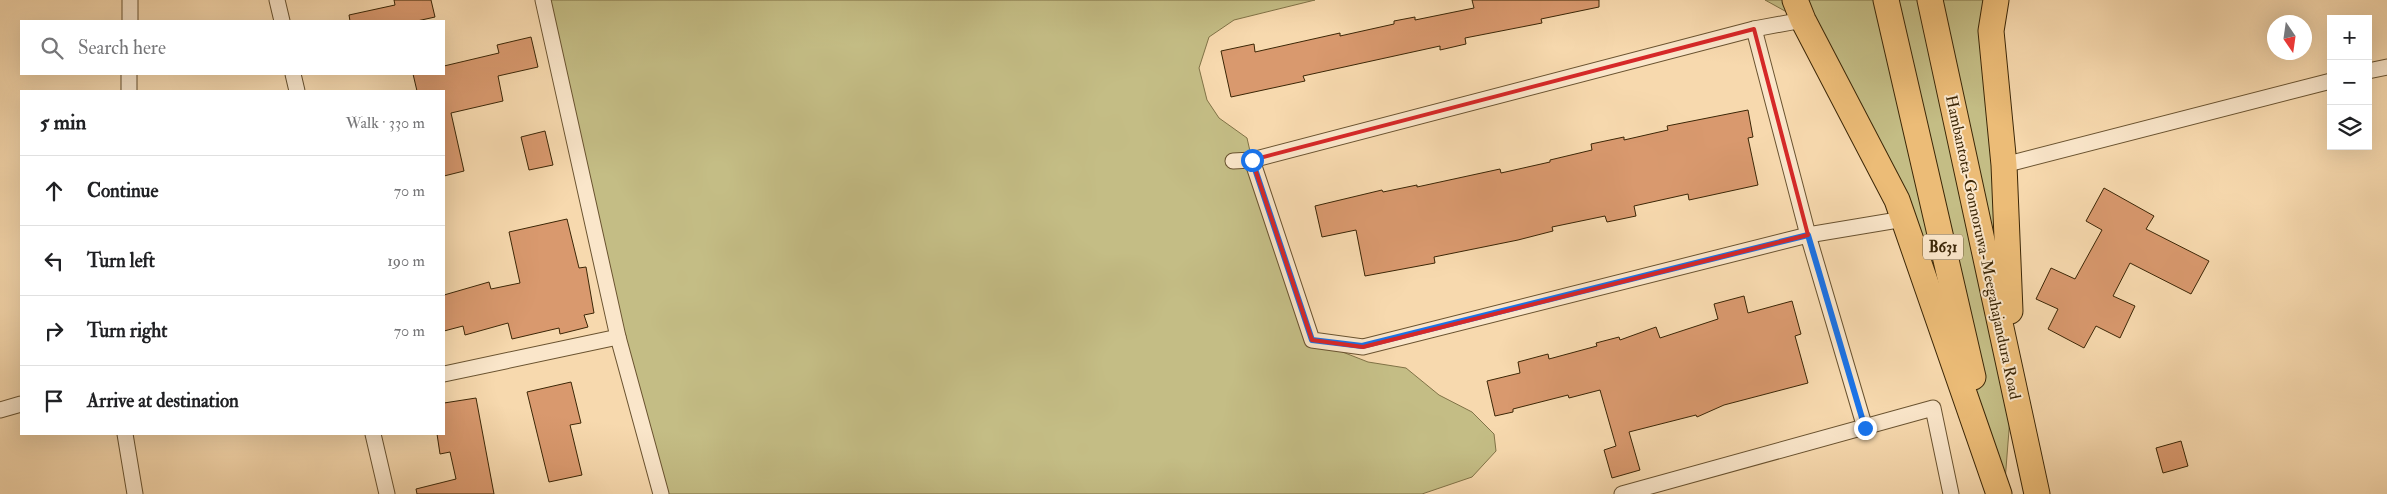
<!DOCTYPE html>
<html lang="en">
<head>
<meta charset="utf-8">
<style>
	body { margin:0; font-family:"IM FELL Double Pica",serif; background:#f6f6f6; color:#202124 }
	.controls { position:absolute; right:15px; top:15px; display:grid; overflow:hidden; border-radius:0px; box-shadow:0 5px 20px #0002 }
	.controls button { width:45px; height:45px; display:grid; place-items:center; padding:0; border:0; border-bottom:1px solid #e0e0e0; background:#fff; color:#202124; font:25px sans-serif }
	.compass { position:absolute; left:2267px; top:15px; width:45px; height:45px; border-radius:50%; background:#fff; box-shadow:0 5px 20px #0002; rotate:167deg }
	.stop { position:absolute; width:15px; height:15px; margin:-11px; border:4px solid #1a73e8; border-radius:50%; background:#fff }
	.stop.end { background:#1a73e8; border-color:#fff; box-shadow:0 1px 5px #0008 }
	.list { margin:0; padding:0; list-style:none }
	h2 { display:flex; justify-content:space-between; align-items:center; height:65px; margin:0; padding:0 20px; font-size:21px }
	h2 small { font-size:16px; font-weight:400; color:#757577 }
	.list li { display:grid; grid-template-columns:32px 1fr auto; gap:15px; align-items:center; box-sizing:border-box; height:70px; padding:0 20px; border-top:1px solid #e0e0e0 }
	.list b { display:block; font-size:19px; white-space:nowrap }
	.list em { font-size:16px; font-style:normal; color:#757577 }
	.icon { flex:none; width:28px; height:28px; fill:none; stroke:currentColor; stroke-width:2; stroke-linecap:round; stroke-linejoin:round }
	.map { position:relative; flex:none; width:2387px; height:494px; overflow:hidden }
	.search { position:absolute; background:#fff; box-shadow:0 5px 20px #0002; left:20px; top:20px; width:425px; height:55px; display:flex; align-items:center; gap:12px; box-sizing:border-box; padding:0 18px; border-radius:0px; color:#757577; font-size:19px }
	.panel { position:absolute; background:#fff; box-shadow:0 5px 20px #0002; left:20px; top:90px; width:425px; height:345px; border-radius:0px }
	.map>svg:first-child { display:block }
	.green { fill:#c4bd85; stroke:#807246 }
	.building { fill:#d9996e; stroke:#3b2606 }
	.lines { fill:none; stroke-linecap:round; stroke-linejoin:round }
	.street-casing { stroke:#6a5330; stroke-width:17 }
	.primary-casing { stroke:#3b2606; stroke-width:27 }
	.street { stroke:#fae6ca; stroke-width:15 }
	.primary { stroke:#ecbc77; stroke-width:25 }
	.route { stroke:#1a73e8; stroke-width:6 }
	.marked { fill:none; stroke:#d62828; stroke-width:4; stroke-linejoin:round }
	.labels { text-anchor:middle; stroke-width:4; stroke-linejoin:round; paint-order:stroke }
	.shield { fill:#fae6ca; stroke:#746041; stroke-width:1 }
	.shield-label { font-size:15px; font-weight:bold; fill:#3b2606 }
	.street-label { font-size:16px; fill:#3b2606; stroke:#fae6ca }
</style>
</head>
<body>
<div class="map">
<svg width="2387" height="494" viewBox="0 0 2387 494">
	<rect width="100%" height="100%" fill="#f7d9ae"/>
	<filter id="stains"><feTurbulence type="fractalNoise" baseFrequency=".004" numOctaves="4"/><feColorMatrix values="0 0 0 0 .2 0 0 0 0 .09 0 0 0 0 .02 0 0 0 .5 -.17"/></filter>
	<radialGradient id="worn" r=".72"><stop offset=".6" stop-color="#630" stop-opacity="0"/><stop offset="1" stop-color="#630" stop-opacity=".3"/></radialGradient>
	<g class="green">
		<polygon points="543,0 1315,0 1234,20 1209,37 1199,68 1207,100 1219,118 1247,138 1252,160 1312,340 1368,362 1406,368 1439,395 1472,412 1494,434 1496,451 1472,477 1422,494 661,494"/>
		<polygon points="1765,0 1996,0 2013,379 2004,494 1897,200 1803,21"/>
	</g>
	<g class="building">
		<polygon points="394,0 431,0 435,17 417,21 350,21 349,15 395,5"/>
		<polygon points="1472,0 1599,0 1599,7 1541,19 1542,23 1465,38 1466,44 1440,50 1440,46 1303,76 1305,81 1231,97 1221,51 1254,44 1255,52 1340,33 1340,36 1394,24 1394,21 1415,17 1415,20 1474,8"/>
		<polygon points="531,37 538,67 498,76 503,101 451,113 464,171 444,176 444,91 417,91 413,74 444,74 444,66 499,53 497,45"/>
		<polygon points="1748,110 1753,137 1748,138 1758,185 1689,200 1688,194 1634,206 1636,216 1607,222 1605,216 1552,227 1553,231 1518,240 1434,257 1435,263 1365,276 1356,230 1322,237 1315,206 1382,190 1383,192 1417,185 1417,187 1500,169 1501,173 1550,162 1550,160 1592,150 1591,144 1624,137 1624,140 1668,130 1667,126"/>
		<polygon points="545,131 553,165 529,170 521,137"/>
		<polygon points="2104,188 2154,216 2146,229 2209,261 2191,294 2130,263 2113,296 2135,306 2120,338 2096,326 2084,348 2048,329 2058,309 2036,299 2051,268 2075,279 2102,230 2086,221"/>
		<polygon points="567,219 579,268 586,267 594,313 584,315 588,327 560,334 559,328 512,339 508,323 465,335 463,326 444,331 444,295 489,282 491,289 520,283 509,232"/>
		<polygon points="1744,296 1748,313 1792,301 1801,334 1795,336 1808,383 1724,405 1697,417 1696,415 1629,432 1640,470 1612,478 1604,450 1616,446 1600,390 1569,398 1568,395 1513,409 1513,412 1495,416 1487,381 1520,373 1518,362 1548,354 1549,359 1597,346 1596,343 1619,337 1620,340 1656,327 1660,338 1718,319 1714,304"/>
		<polygon points="571,382 581,423 570,425 582,475 549,482 527,392"/>
		<polygon points="476,398 494,494 417,494 416,489 456,479 450,452 440,454 437,434 444,434 444,403"/>
		<polygon points="2181,441 2188,466 2163,473 2156,448"/>
	</g>
	<g class="lines">
		<g class="street-casing">
			<g id="street">
				<polyline points="277,0 282,21"/>
				<polyline points="543,0 618,337 661,494"/>
				<polyline points="130,21 130,0"/>
				<polyline points="1754,29 1808,235 1865,428"/>
				<polyline points="2368,71 2387,67"/>
				<polyline points="293,74 297,91"/>
				<polyline points="129,91 129,74"/>
				<polyline points="1252,160 1312,340 1363,347 1808,235 1904,219"/>
				<polyline points="1233,161 1252,160 1754,29 1803,20"/>
				<polyline points="2004,165 2331,81"/>
				<polyline points="444,374 618,337"/>
				<polyline points="0,410 21,404"/>
				<polyline points="125,434 135,494"/>
				<polyline points="373,434 387,494"/>
				<polyline points="1622,494 1933,408 1951,494"/>
			</g>
		</g>
		<g class="primary-casing">
			<g id="primary">
				<polyline points="1795,0 1803,20 1897,200 1999,494"/>
				<polyline points="1886,0 1973,377"/>
				<polyline points="1930,0 2037,494"/>
				<polyline points="1996,0 1991,31 2004,165 2010,311"/>
			</g>
		</g>
		<use href="#street" class="street"/>
		<use href="#primary" class="primary"/>
	</g>
	<g class="lines">
		<polyline class="route" points="1252,160 1312,340 1362,346 1808,235 1865,428"/>
	</g>
	<path class="marked" d="M1754,29l54,206 -445,112 -51,-7 -60,-180z"/>
	<g class="labels">
		<rect class="shield" x="1923" y="234.5" width="40" height="25" rx="4"/>
		<g class="shield-label">
			<text x="1943" y="252">B631</text>
		</g>
		<g class="street-label">
			<text transform="translate(1984 247) rotate(78)" y="6">Hambantota-Gonnoruwa-Meegahajandura Road</text>
		</g>
	</g>
	<rect width="100%" height="100%" filter="url(#stains)"/>
	<rect width="100%" height="100%" fill="url(#worn)"/>
</svg>
<div class="controls">
<button>+</button>
<button>−</button>
<button><svg class="icon" aria-label="layers" viewBox="0 0 24 24"><path d="M12 4l9 5-9 5-9-5zM3 14l9 5 9-5"/></svg></button>
</div>
<svg class="compass" viewBox="-18 -18 36 36"><path d="M0-13l5 13h-10z" fill="#e53935"/><path d="M0 13l5-13h-10z" fill="#757577"/></svg>
<div class="stop" style="left:1252px;top:160px"></div>
<div class="stop end" style="left:1865px;top:428px"></div>
<div class="search"><svg class="icon" aria-label="search" viewBox="0 0 24 24"><circle cx="10" cy="10" r="6"/><path d="M15 15l6 6"/></svg>Search here</div>
<section class="panel">
<h2>5 min<small>Walk · 330 m</small></h2>
<ul class="list">
<li><svg class="icon" aria-label="ahead" viewBox="0 0 24 24"><path d="M12 20V5M6 11l6-6 6 6"/></svg><div><b>Continue</b></div><em>70 m</em></li>
<li><svg class="icon" aria-label="left" viewBox="0 0 24 24"><path d="M17 20v-9H6M10 6l-5 5 5 5"/></svg><div><b>Turn left</b></div><em>190 m</em></li>
<li><svg class="icon" aria-label="right" viewBox="0 0 24 24"><path d="M7 20v-9h11M14 6l5 5-5 5"/></svg><div><b>Turn right</b></div><em>70 m</em></li>
<li><svg class="icon" aria-label="arrive" viewBox="0 0 24 24"><path d="M6 21V4h12l-3 4 3 4H6"/></svg><div><b>Arrive at destination</b></div></li>
</ul>
</section>
</div>
</body>
</html>
